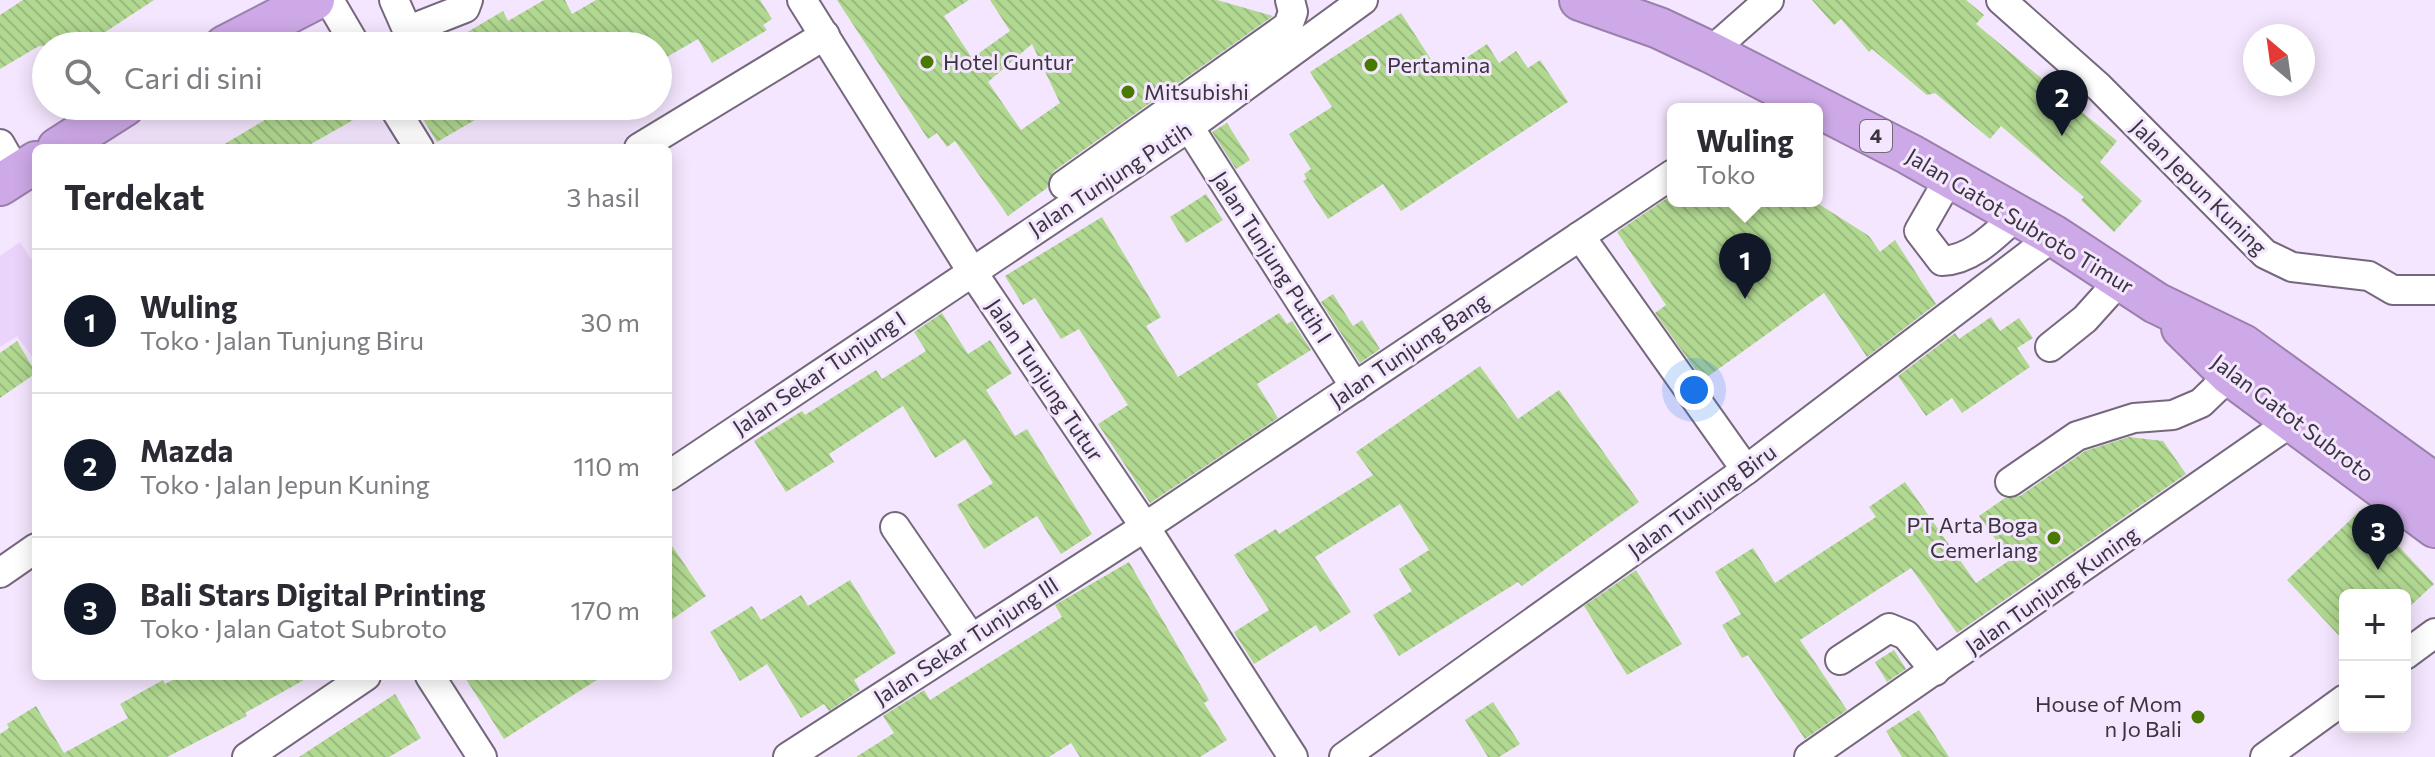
<!DOCTYPE html>
<html lang="id">
<head>
<meta charset="utf-8">
<style>
	body { margin:0; font-family:Commissioner,sans-serif; background:#f7f7f7; color:#2b2b33 }
	.controls { position:absolute; right:24px; bottom:24px; display:grid; overflow:hidden; border-radius:12px; box-shadow:0 4px 20px #0003 }
	.controls button { width:72px; height:72px; display:grid; place-items:center; padding:0; border:0; border-bottom:2px solid #e1e1e2; background:#fff; color:#2b2b33; font:40px sans-serif }
	.compass { position:absolute; left:2243px; top:24px; width:72px; height:72px; border-radius:50%; background:#fff; box-shadow:0 4px 20px #0003; rotate:331deg }
	.you { position:absolute; left:1694px; top:390px; width:28px; height:28px; margin:-20px; border:6px solid #fff; border-radius:50%; background:#1a73e8; box-shadow:0 0 0 12px #1a73e833 }
	.badge { display:grid; place-items:center; width:52px; height:52px; border-radius:50%; background:#111827; color:#fff; font-size:26px; font-weight:700 }
	.pin { position:absolute; translate:-50% -66px; filter:drop-shadow(0 2px 4px #0008) }
	.pin::after { content:''; position:absolute; top:42px; width:28px; height:24px; background:inherit; clip-path:polygon(0 0,100% 0,50% 100%) }
	.popup { position:absolute; left:1667px; top:103px; width:156px; height:104px; box-sizing:border-box; display:grid; place-content:center; border-radius:12px; background:#fff; filter:drop-shadow(0 2px 6px #0005); font-size:26px; white-space:nowrap; color:#7c7c81 }
	.popup b { font-size:30px; color:#2b2b33 }
	.popup::after { content:''; position:absolute; left:50%; top:100%; margin-left:-16px; border:16px solid transparent; border-top-color:#fff }
	.list { margin:0; padding:0; list-style:none }
	h2 { display:flex; justify-content:space-between; align-items:center; height:104px; margin:0; padding:0 32px; font-size:34px }
	h2 small { font-size:26px; font-weight:400; color:#7c7c81 }
	.list li { display:grid; grid-template-columns:52px 1fr auto; gap:24px; align-items:center; box-sizing:border-box; height:144px; padding:0 32px; border-top:2px solid #e1e1e2 }
	.list b { display:block; font-size:30px; white-space:nowrap }
	.list p { margin:0; font-size:26px; white-space:nowrap; color:#7c7c81 }
	.list em { font-size:26px; font-style:normal; color:#7c7c81 }
	.icon { flex:none; width:44px; height:44px; fill:none; stroke:currentColor; stroke-width:2; stroke-linecap:round; stroke-linejoin:round }
	.map { position:relative; flex:none; width:2435px; height:757px; overflow:hidden }
	.search { position:absolute; background:#fff; box-shadow:0 4px 20px #0003; left:32px; top:32px; width:640px; height:88px; display:flex; align-items:center; gap:20px; box-sizing:border-box; padding:0 28px; border-radius:44px; color:#7c7c81; font-size:30px }
	.panel { position:absolute; background:#fff; box-shadow:0 4px 20px #0003; left:32px; top:144px; width:640px; height:536px; border-radius:12px }
	.map>svg:first-child { display:block }
	.grass { fill:#ebd4fb }
	.building { fill:url(#building-back-hatch); fill-rule:evenodd }
	.lines { fill:none; stroke-linecap:round; stroke-linejoin:round }
	.minor-casing { stroke:#75687d; stroke-width:32 }
	.highway-casing { stroke:#9a80ac; stroke-width:44 }
	.minor { stroke:#fff; stroke-width:28 }
	.highway { stroke:#cea9e7; stroke-width:40 }
	.poi-dot { fill:#487901; stroke:#f4e6fe; stroke-width:3 }
	.labels { text-anchor:middle; stroke-width:6; stroke-linejoin:round; paint-order:stroke }
	.shield { fill:#f4e6fe; stroke:#726a78; stroke-width:2 }
	.shield-label { font-size:20px; font-weight:bold; fill:#3a353e }
	.poi-label { font-size:22px; fill:#3a353e; stroke:#f4e6fe; text-anchor:start }
	.street-label { font-size:22px; fill:#3a353e; stroke:#f4e6fe }
</style>
</head>
<body>
<div class="map">
<svg width="2435" height="757" viewBox="0 0 2435 757">
	<defs>
		<pattern id="building-back-hatch" width="6" height="6" patternUnits="userSpaceOnUse" patternTransform="scale(2)"><rect width="6" height="6" fill="#b1d891"/><path d="M-1 5l2 2M0 0l6 6M5-1l2 2" fill="none" stroke="#99ba7e"/></pattern>
	</defs>
	<rect width="100%" height="100%" fill="#f4e6fe"/>
	<polygon class="grass" points="20,242 36,267 36,362 17,336 0,347 0,256"/>
	<g class="building">
		<polygon points="23,0 154,0 84,46 39,46 0,69 0,15"/>
		<polygon points="544,0 565,0 572,14 596,0 760,0 772,19 763,25 767,30 712,63 698,39 658,62 658,46 444,46 503,11 508,21"/>
		<path d="M837,0h132l-25,16 28,42 38,-27 -20,-31h227l56,16 -219,155 -7,17 -39,28 -53,-75 -8,6 -10,-14 -9,6zM1032,44l28,59 -39,27 -33,-48z"/>
		<polygon points="1812,0 1966,0 1984,15 1976,24 2117,141 2100,162 2142,201 2114,232 2081,200 2084,197 2001,126 1990,139 1935,93 1927,95 1872,49 1869,52 1841,19 1834,25"/>
		<polygon points="1401,13 1441,75 1487,44 1499,63 1516,51 1528,68 1540,60 1568,102 1401,211 1383,184 1328,219 1303,181 1307,179 1304,174 1311,169 1289,134 1332,107 1310,72"/>
		<polygon points="288,106 376,106 376,107 304,148 218,148"/>
		<polygon points="415,106 499,106 437,142"/>
		<polygon points="1227,123 1250,160 1236,169 1212,132"/>
		<polygon points="1206,194 1223,220 1186,243 1170,217"/>
		<polygon points="1673,194 1673,201 1814,201 1869,236 1880,252 1895,240 1936,304 1867,357 1824,293 1703,380 1655,313 1666,305 1617,232"/>
		<polygon points="1102,217 1161,317 1146,326 1178,377 1279,313 1287,324 1292,321 1311,350 1257,384 1278,418 1150,503 1098,424 1128,405 1079,329 1061,339 1035,298 1023,305 1005,276"/>
		<polygon points="1333,294 1353,326 1362,320 1380,349 1360,363 1321,302"/>
		<polygon points="942,313 968,354 990,340 1012,373 986,390 1015,436 1027,429 1092,534 1061,554 1037,516 984,549 957,505 993,483 965,439 935,458 903,406 829,454 834,462 786,492 754,441 802,411 805,415 876,370 882,379 926,351 914,332"/>
		<polygon points="1991,317 2000,331 2019,318 2033,338 2017,348 2030,367 1962,413 1952,398 1926,416 1898,376 1955,333 1959,339"/>
		<polygon points="17,341 36,373 0,398 0,353"/>
		<polygon points="1480,366 1518,419 1559,390 1639,502 1522,586 1518,582 1399,656 1373,615 1412,591 1399,569 1429,550 1400,504 1315,557 1351,612 1320,632 1316,625 1254,664 1234,632 1269,610 1234,555 1276,529 1279,534 1373,475 1356,452"/>
		<polygon points="2129,437 2163,441 2186,474 1957,633 1911,568 1800,640 1847,710 1805,739 1748,655 1742,658 1722,625 1741,614 1715,572 1753,548 1775,583 1876,517 1869,507 1905,482 1976,583 2010,560 1979,516 2005,498 2020,496 2085,451"/>
		<polygon points="2363,508 2434,584 2405,611 2405,595 2345,595 2345,642 2287,580"/>
		<polygon points="668,540 706,596 668,622"/>
		<polygon points="1129,562 1209,700 1204,703 1227,740 1200,757 1080,757 1071,743 1049,757 856,757 894,733 883,716 924,690 930,700 1062,617 1055,605"/>
		<polygon points="1636,570 1682,644 1627,675 1584,606"/>
		<polygon points="850,580 896,653 854,680 860,690 829,711 824,704 801,718 767,664 740,681 710,632 752,606 761,620 801,595 808,606"/>
		<polygon points="1894,650 1906,669 1887,682 1875,662"/>
		<polygon points="180,676 311,676 245,713 247,716 167,757 0,757 0,734 9,728 7,724 36,706 64,753 128,718 120,704 163,680 165,684"/>
		<polygon points="464,676 603,676 504,739"/>
		<polygon points="395,694 421,738 389,757 299,757"/>
		<polygon points="1493,702 1520,744 1499,757 1488,757 1465,720"/>
		<polygon points="1919,710 1949,757 1902,757 1886,731"/>
	</g>
	<g class="lines">
		<g class="minor-casing">
			<g id="minor">
				<polyline points="329,0 356,46"/>
				<polyline points="394,0 405,25 414,28 465,8 468,0"/>
				<polyline points="802,0 971,270 1145,527 1293,757"/>
				<polyline points="2001,0 2099,87 2265,254 2292,267 2369,276 2393,290 2435,290"/>
				<polyline points="1710,52 1769,0"/>
				<polyline points="393,106 419,148"/>
				<polyline points="1189,127 1355,387"/>
				<polyline points="0,144 17,174"/>
				<polyline points="639,148 825,35"/>
				<path d="M1950,177l-31,54 23,30c30,-1 53,-26 74,-45"/>
				<polyline points="1064,185 1288,26 1293,12 1290,0"/>
				<polyline points="1580,236 1746,470"/>
				<polyline points="2050,347 2085,319 2121,279"/>
				<polyline points="668,476 1189,127 1363,0"/>
				<polyline points="2010,482 2077,436 2134,418 2173,415 2201,403 2230,375"/>
				<polyline points="895,527 971,638"/>
				<polyline points="0,573 36,548"/>
				<polyline points="2405,655 2435,633"/>
				<polyline points="1840,660 1889,628 1906,635 1935,671"/>
				<polyline points="430,676 482,757"/>
				<polyline points="247,757 366,676"/>
				<polyline points="788,757 1145,527 1673,174"/>
				<polyline points="1344,757 1746,470 2054,236"/>
				<polyline points="1809,757 2294,420"/>
				<polyline points="2265,757 2345,699"/>
			</g>
		</g>
		<g class="highway-casing">
			<g id="highway">
				<polyline points="1580,0 1659,28 1710,52 1909,154 2054,236 2156,303 2243,345 2435,484"/>
				<polyline points="225,46 314,0"/>
				<polyline points="58,148 124,106"/>
				<polyline points="0,185 36,162"/>
				<polyline points="2182,328 2230,375 2435,527"/>
			</g>
		</g>
		<use href="#minor" class="minor"/>
		<use href="#highway" class="highway"/>
	</g>
	<g class="poi-dot">
		<circle cx="927" cy="62" r="8"/>
		<circle cx="1371" cy="65" r="8"/>
		<circle cx="1128" cy="92" r="8"/>
		<circle cx="2054" cy="538" r="8"/>
		<circle cx="2198" cy="717" r="8"/>
	</g>
	<g class="labels">
		<rect class="shield" x="1860" y="120" width="32" height="32" rx="6"/>
		<g class="shield-label">
			<text x="1876" y="143">4</text>
		</g>
		<g class="poi-label">
			<text x="943" y="70">Hotel Guntur</text>
			<text x="1387" y="73">Pertamina</text>
			<text x="1144" y="100">Mitsubishi</text>
			<text x="2038" y="533" text-anchor="end">PT Arta Boga<tspan x="2038" dy="25">Cemerlang</tspan></text>
			<text x="2182" y="712" text-anchor="end">House of Mom<tspan x="2182" dy="25">n Jo Bali</tspan></text>
		</g>
		<g class="street-label">
			<text transform="translate(1110 179) rotate(-33)" y="8">Jalan Tunjung Putih</text>
			<text transform="translate(2199 187) rotate(45)" y="8">Jalan Jepun Kuning</text>
			<text transform="translate(2020 221) rotate(31)" y="8">Jalan Gatot Subroto Timur</text>
			<text transform="translate(1272 257) rotate(57)" y="8">Jalan Tunjung Putih I</text>
			<text transform="translate(1409 350) rotate(-34)" y="8">Jalan Tunjung Bang</text>
			<text transform="translate(819 373) rotate(-34)" y="8">Jalan Sekar Tunjung I</text>
			<text transform="translate(1045 380) rotate(56)" y="8">Jalan Tunjung Tutur</text>
			<text transform="translate(2293 418) rotate(37)" y="8">Jalan Gatot Subroto</text>
			<text transform="translate(1702 501) rotate(-36)" y="8">Jalan Tunjung Biru</text>
			<text transform="translate(2052 590) rotate(-35)" y="8">Jalan Tunjung Kuning</text>
			<text transform="translate(966 641) rotate(-33)" y="8">Jalan Sekar Tunjung III</text>
		</g>
	</g>
</svg>
<div class="controls">
<button>+</button>
<button>−</button>
</div>
<svg class="compass" viewBox="-18 -18 36 36"><path d="M0-13l5 13h-10z" fill="#e53935"/><path d="M0 13l5-13h-10z" fill="#7c7c81"/></svg>
<div class="you"></div>
<div class="pin badge" style="left:1745px;top:299px">1</div>
<div class="popup"><b>Wuling</b>Toko</div>
<div class="pin badge" style="left:2062px;top:136px">2</div>
<div class="pin badge" style="left:2378px;top:570px">3</div>
<div class="search"><svg class="icon" aria-label="search" viewBox="0 0 24 24"><circle cx="10" cy="10" r="6"/><path d="M15 15l6 6"/></svg>Cari di sini</div>
<section class="panel">
<h2>Terdekat<small>3 hasil</small></h2>
<ul class="list">
<li><span class="badge">1</span><div><b>Wuling</b><p>Toko · Jalan Tunjung Biru</p></div><em>30 m</em></li>
<li><span class="badge">2</span><div><b>Mazda</b><p>Toko · Jalan Jepun Kuning</p></div><em>110 m</em></li>
<li><span class="badge">3</span><div><b>Bali Stars Digital Printing</b><p>Toko · Jalan Gatot Subroto</p></div><em>170 m</em></li>
</ul>
</section>
</div>
</body>
</html>
